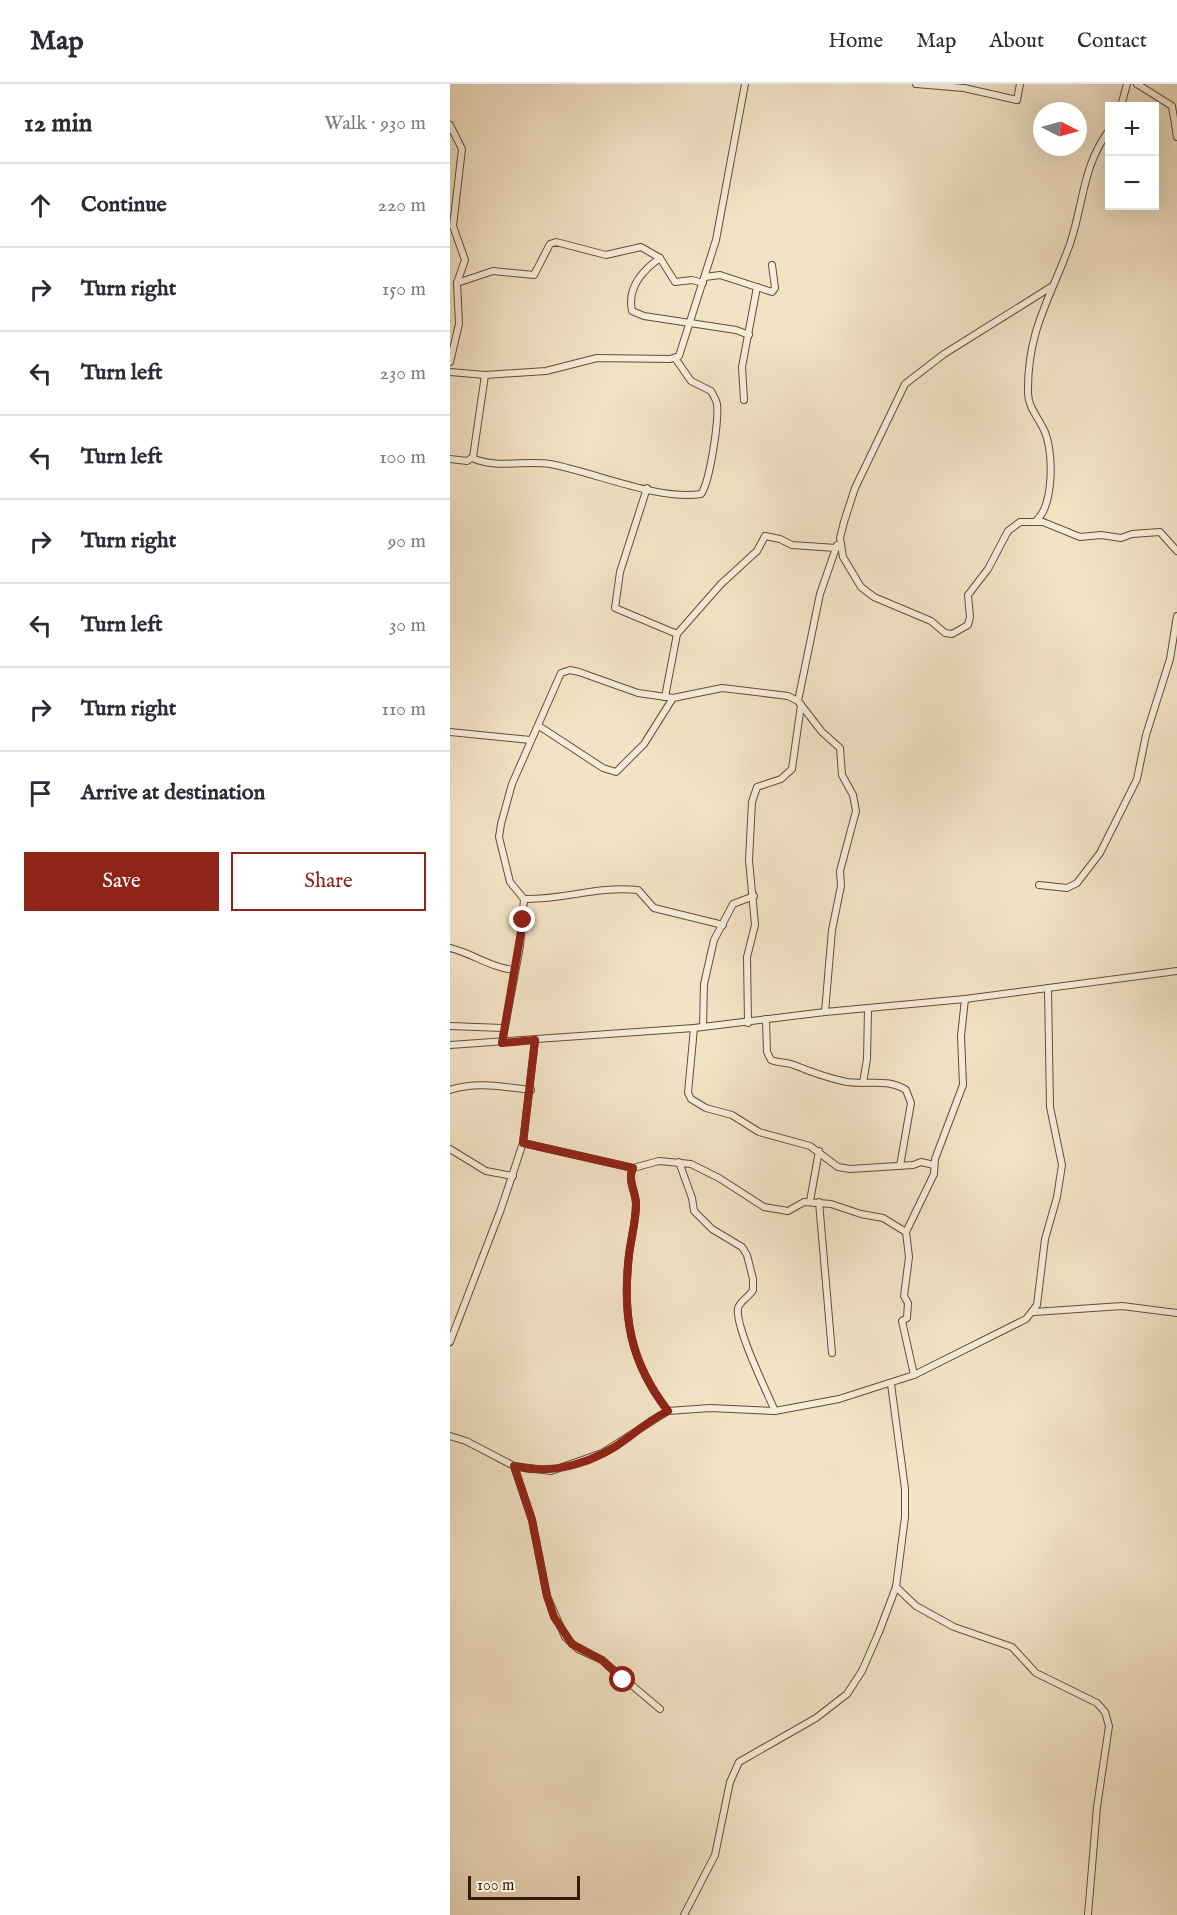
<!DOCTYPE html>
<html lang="en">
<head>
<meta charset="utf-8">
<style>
	body { margin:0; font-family:"IM FELL English",serif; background:#f7f7f7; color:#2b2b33 }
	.controls { position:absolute; right:18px; top:18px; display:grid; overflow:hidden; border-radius:0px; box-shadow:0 6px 24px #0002 }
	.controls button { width:54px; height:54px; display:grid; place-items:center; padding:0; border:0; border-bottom:2px solid #e1e1e2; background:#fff; color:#2b2b33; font:30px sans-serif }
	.compass { position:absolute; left:583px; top:18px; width:54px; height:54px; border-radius:50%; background:#fff; box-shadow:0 6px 24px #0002; rotate:96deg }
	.scale { position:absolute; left:18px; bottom:15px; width:112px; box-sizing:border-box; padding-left:6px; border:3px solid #341c04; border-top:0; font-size:16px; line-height:21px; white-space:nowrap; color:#341c04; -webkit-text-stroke:4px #f7edda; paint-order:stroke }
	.stop { position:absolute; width:18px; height:18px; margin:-14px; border:4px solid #8f2418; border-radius:50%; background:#fff }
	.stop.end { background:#8f2418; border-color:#fff; box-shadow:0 2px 6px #0008 }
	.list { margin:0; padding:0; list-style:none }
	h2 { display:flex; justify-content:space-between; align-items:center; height:78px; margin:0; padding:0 24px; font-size:26px }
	h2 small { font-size:20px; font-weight:400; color:#7c7c81 }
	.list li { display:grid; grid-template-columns:39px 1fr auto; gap:18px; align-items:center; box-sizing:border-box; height:84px; padding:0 24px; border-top:2px solid #e1e1e2 }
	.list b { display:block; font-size:22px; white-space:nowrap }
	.list em { font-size:20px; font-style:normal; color:#7c7c81 }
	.actions { display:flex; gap:12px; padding:18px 24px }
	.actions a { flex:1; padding:14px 0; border:2px solid #8f2418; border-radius:0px; text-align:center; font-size:21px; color:#8f2418 }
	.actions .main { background:#8f2418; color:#fff }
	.icon { flex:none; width:33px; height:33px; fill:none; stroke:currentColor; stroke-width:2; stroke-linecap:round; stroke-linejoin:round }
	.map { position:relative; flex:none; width:727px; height:1831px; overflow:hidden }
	header { display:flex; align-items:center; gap:36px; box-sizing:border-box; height:84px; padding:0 30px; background:#fff; border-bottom:2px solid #e1e1e2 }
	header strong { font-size:28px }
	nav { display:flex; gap:33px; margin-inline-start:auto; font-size:21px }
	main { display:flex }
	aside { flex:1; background:#fff }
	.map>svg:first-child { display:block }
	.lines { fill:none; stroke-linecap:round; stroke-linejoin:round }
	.street-casing { stroke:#644e34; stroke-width:8 }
	.street { stroke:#f7edda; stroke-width:6 }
	.route { stroke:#8f2418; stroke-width:8 }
</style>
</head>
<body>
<header>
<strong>Map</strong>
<nav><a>Home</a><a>Map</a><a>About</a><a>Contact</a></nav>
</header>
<main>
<aside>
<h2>12 min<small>Walk · 930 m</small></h2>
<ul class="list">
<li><svg class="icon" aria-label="ahead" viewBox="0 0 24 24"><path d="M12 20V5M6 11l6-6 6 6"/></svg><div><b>Continue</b></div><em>220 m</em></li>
<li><svg class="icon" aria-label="right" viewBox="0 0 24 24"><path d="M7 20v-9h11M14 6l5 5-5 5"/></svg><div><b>Turn right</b></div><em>150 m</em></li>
<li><svg class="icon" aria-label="left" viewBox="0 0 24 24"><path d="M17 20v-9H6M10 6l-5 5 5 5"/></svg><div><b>Turn left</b></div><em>230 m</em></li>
<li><svg class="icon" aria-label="left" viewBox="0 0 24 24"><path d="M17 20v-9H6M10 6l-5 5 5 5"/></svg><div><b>Turn left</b></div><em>100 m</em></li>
<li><svg class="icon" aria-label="right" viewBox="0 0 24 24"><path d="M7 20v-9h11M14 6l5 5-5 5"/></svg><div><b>Turn right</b></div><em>90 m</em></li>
<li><svg class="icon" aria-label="left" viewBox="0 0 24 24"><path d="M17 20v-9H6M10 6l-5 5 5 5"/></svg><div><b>Turn left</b></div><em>30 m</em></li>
<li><svg class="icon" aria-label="right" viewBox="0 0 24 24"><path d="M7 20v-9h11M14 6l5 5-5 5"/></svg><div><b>Turn right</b></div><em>110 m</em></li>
<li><svg class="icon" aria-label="arrive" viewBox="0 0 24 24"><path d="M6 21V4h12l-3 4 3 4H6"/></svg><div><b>Arrive at destination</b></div></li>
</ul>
<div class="actions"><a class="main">Save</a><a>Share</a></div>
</aside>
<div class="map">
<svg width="727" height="1831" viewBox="0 0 727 1831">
	<rect width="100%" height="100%" fill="#f3e3c6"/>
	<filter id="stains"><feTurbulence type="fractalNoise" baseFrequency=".00333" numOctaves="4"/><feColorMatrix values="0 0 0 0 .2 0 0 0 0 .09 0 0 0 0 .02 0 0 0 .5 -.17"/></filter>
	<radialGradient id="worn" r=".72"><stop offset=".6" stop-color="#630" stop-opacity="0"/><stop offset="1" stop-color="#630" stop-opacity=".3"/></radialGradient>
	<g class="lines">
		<g class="street-casing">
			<g id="street">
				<polyline points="466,0 514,4 567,16 570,0"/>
				<polyline points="687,0 722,22 727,53"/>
				<polyline points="671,22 677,0"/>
				<polyline points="0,41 12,65 3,142 15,176 7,199 9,240 0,278"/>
				<path d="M210,174c-17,12 -33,30 -28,53l12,5 92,14 13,5"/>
				<polyline points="255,193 270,191 322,208 325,204 322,181"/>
				<polyline points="7,199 43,187 84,191 100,160 106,158 156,171 191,163 210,174 225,198 242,196 253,199"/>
				<polyline points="601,203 494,270 455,300 405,404 394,438 390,454 393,473 411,503 424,513 481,537 495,549 502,550 518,541 520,533 518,511 538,485 558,447 570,438 593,438 630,453 651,451 671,454 682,450 710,448 727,467"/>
				<polyline points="0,288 35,291 96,287 147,274 220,275 229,272 266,156 295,0"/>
				<polyline points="294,316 292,283 307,203"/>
				<path d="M22,374c25,11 52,2 78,6 44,8 109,37 151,30 9,-12 18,-74 16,-90 -1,-5 -4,-9 -6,-13l-20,-10 -16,-23"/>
				<polyline points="0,375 17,377 23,373 35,291"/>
				<polyline points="197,404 170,488 165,524 227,550"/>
				<path d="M586,437c18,-16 18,-70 8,-91 -6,-13 -16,-23 -16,-37 -1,-62 22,-94 42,-149 14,-41 12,-78 40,-115"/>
				<polyline points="215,613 227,550 271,500 307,467 315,452 330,455 342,461 386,464"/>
				<path d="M223,614l-35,-5 -59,-21 -9,-2 -9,3 -49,111 -11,40 -2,13 11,45 14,17c41,1 71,-13 114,-9l16,18 69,17"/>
				<polyline points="348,617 370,510 387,461"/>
				<polyline points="89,642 153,684 166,688 194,660 223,614 272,604 338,612 348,617 372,648 390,664 392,691 403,711 406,727 390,787 391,802 382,846 375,928"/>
				<polyline points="0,648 80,656"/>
				<polyline points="589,801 617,804 627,799 650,769 687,695 696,651 720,575 727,532"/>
				<path d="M0,864c24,6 41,20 65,22"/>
				<path d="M316,935l1,33 4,8c7,3 15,2 23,5 17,7 33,13 53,17 21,3 40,-4 59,8l5,13 -11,63"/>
				<polyline points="298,939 297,873 305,841 299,776 302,718 307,703 331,695 342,685 351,621"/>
				<polyline points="0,942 53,944"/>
				<polyline points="253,943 254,900 264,856 283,820 304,812"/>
				<polyline points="244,944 238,1009 241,1015 256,1024 282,1031 309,1048 360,1062 388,1083 400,1085 463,1081 471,1078 484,1081"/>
				<polyline points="85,956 73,1059 183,1084"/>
				<polyline points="52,959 70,862 74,815"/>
				<polyline points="0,961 244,944 375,928 515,915 727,887"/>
				<polyline points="413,999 417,975 418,925"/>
				<path d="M0,1006c26,-9 54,-3 81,0"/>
				<polyline points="0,1065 36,1087 63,1092"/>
				<path d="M229,1078l13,36 2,13 18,18 30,18 5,8 6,24v11c-4,7 -13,11 -15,18 -3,19 28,82 37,103"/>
				<polyline points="360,1117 369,1067"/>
				<polyline points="369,1118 382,1269"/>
				<polyline points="584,1228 672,1222 727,1229"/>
				<polyline points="0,1258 51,1125 73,1059"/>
				<polyline points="464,1291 452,1237 457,1234 458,1219 454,1212 459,1173 456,1148 484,1090 485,1075 513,1001 511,952 515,915"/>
				<path d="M218,1327c-38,-49 -46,-95 -39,-156 2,-17 7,-34 7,-51 0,-12 -9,-23 -3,-36l26,-7 32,3 28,14 45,29 24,4 16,-9 27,2 30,10 22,4 23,14"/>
				<polyline points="0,1352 16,1357 64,1382 101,1387 152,1369 218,1327 260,1324 325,1327 389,1315 464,1291 576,1235 587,1221 595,1155 607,1113 612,1081 600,1023 598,904"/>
				<polyline points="64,1382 82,1436 97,1512 115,1553 128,1565 152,1576 210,1625"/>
				<polyline points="446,1503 466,1522 504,1543 562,1563 586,1589 647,1619 655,1628 659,1642 647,1723 638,1831"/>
				<polyline points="234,1831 265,1771 280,1698 289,1678 366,1634 397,1610 412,1587 429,1548 446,1503 455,1433 455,1405 441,1300"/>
			</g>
		</g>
		<use href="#street" class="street"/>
	</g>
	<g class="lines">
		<path class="route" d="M73,836l-21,123 33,-3 -12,103 110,25c-6,13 3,23 3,36 0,17 -5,34 -7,51 -7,61 1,107 39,156 -15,7 -26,16 -39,26 -32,25 -75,39 -115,29l18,54 15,76 7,21 18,27 30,16 21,20"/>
	</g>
	<rect width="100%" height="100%" filter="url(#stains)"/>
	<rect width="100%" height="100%" fill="url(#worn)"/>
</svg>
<div class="controls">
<button>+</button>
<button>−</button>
</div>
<svg class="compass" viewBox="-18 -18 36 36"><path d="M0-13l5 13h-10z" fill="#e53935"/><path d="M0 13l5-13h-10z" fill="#7c7c81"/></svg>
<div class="scale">100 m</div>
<div class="stop" style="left:173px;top:1596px"></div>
<div class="stop end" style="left:73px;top:836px"></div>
</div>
</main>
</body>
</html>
